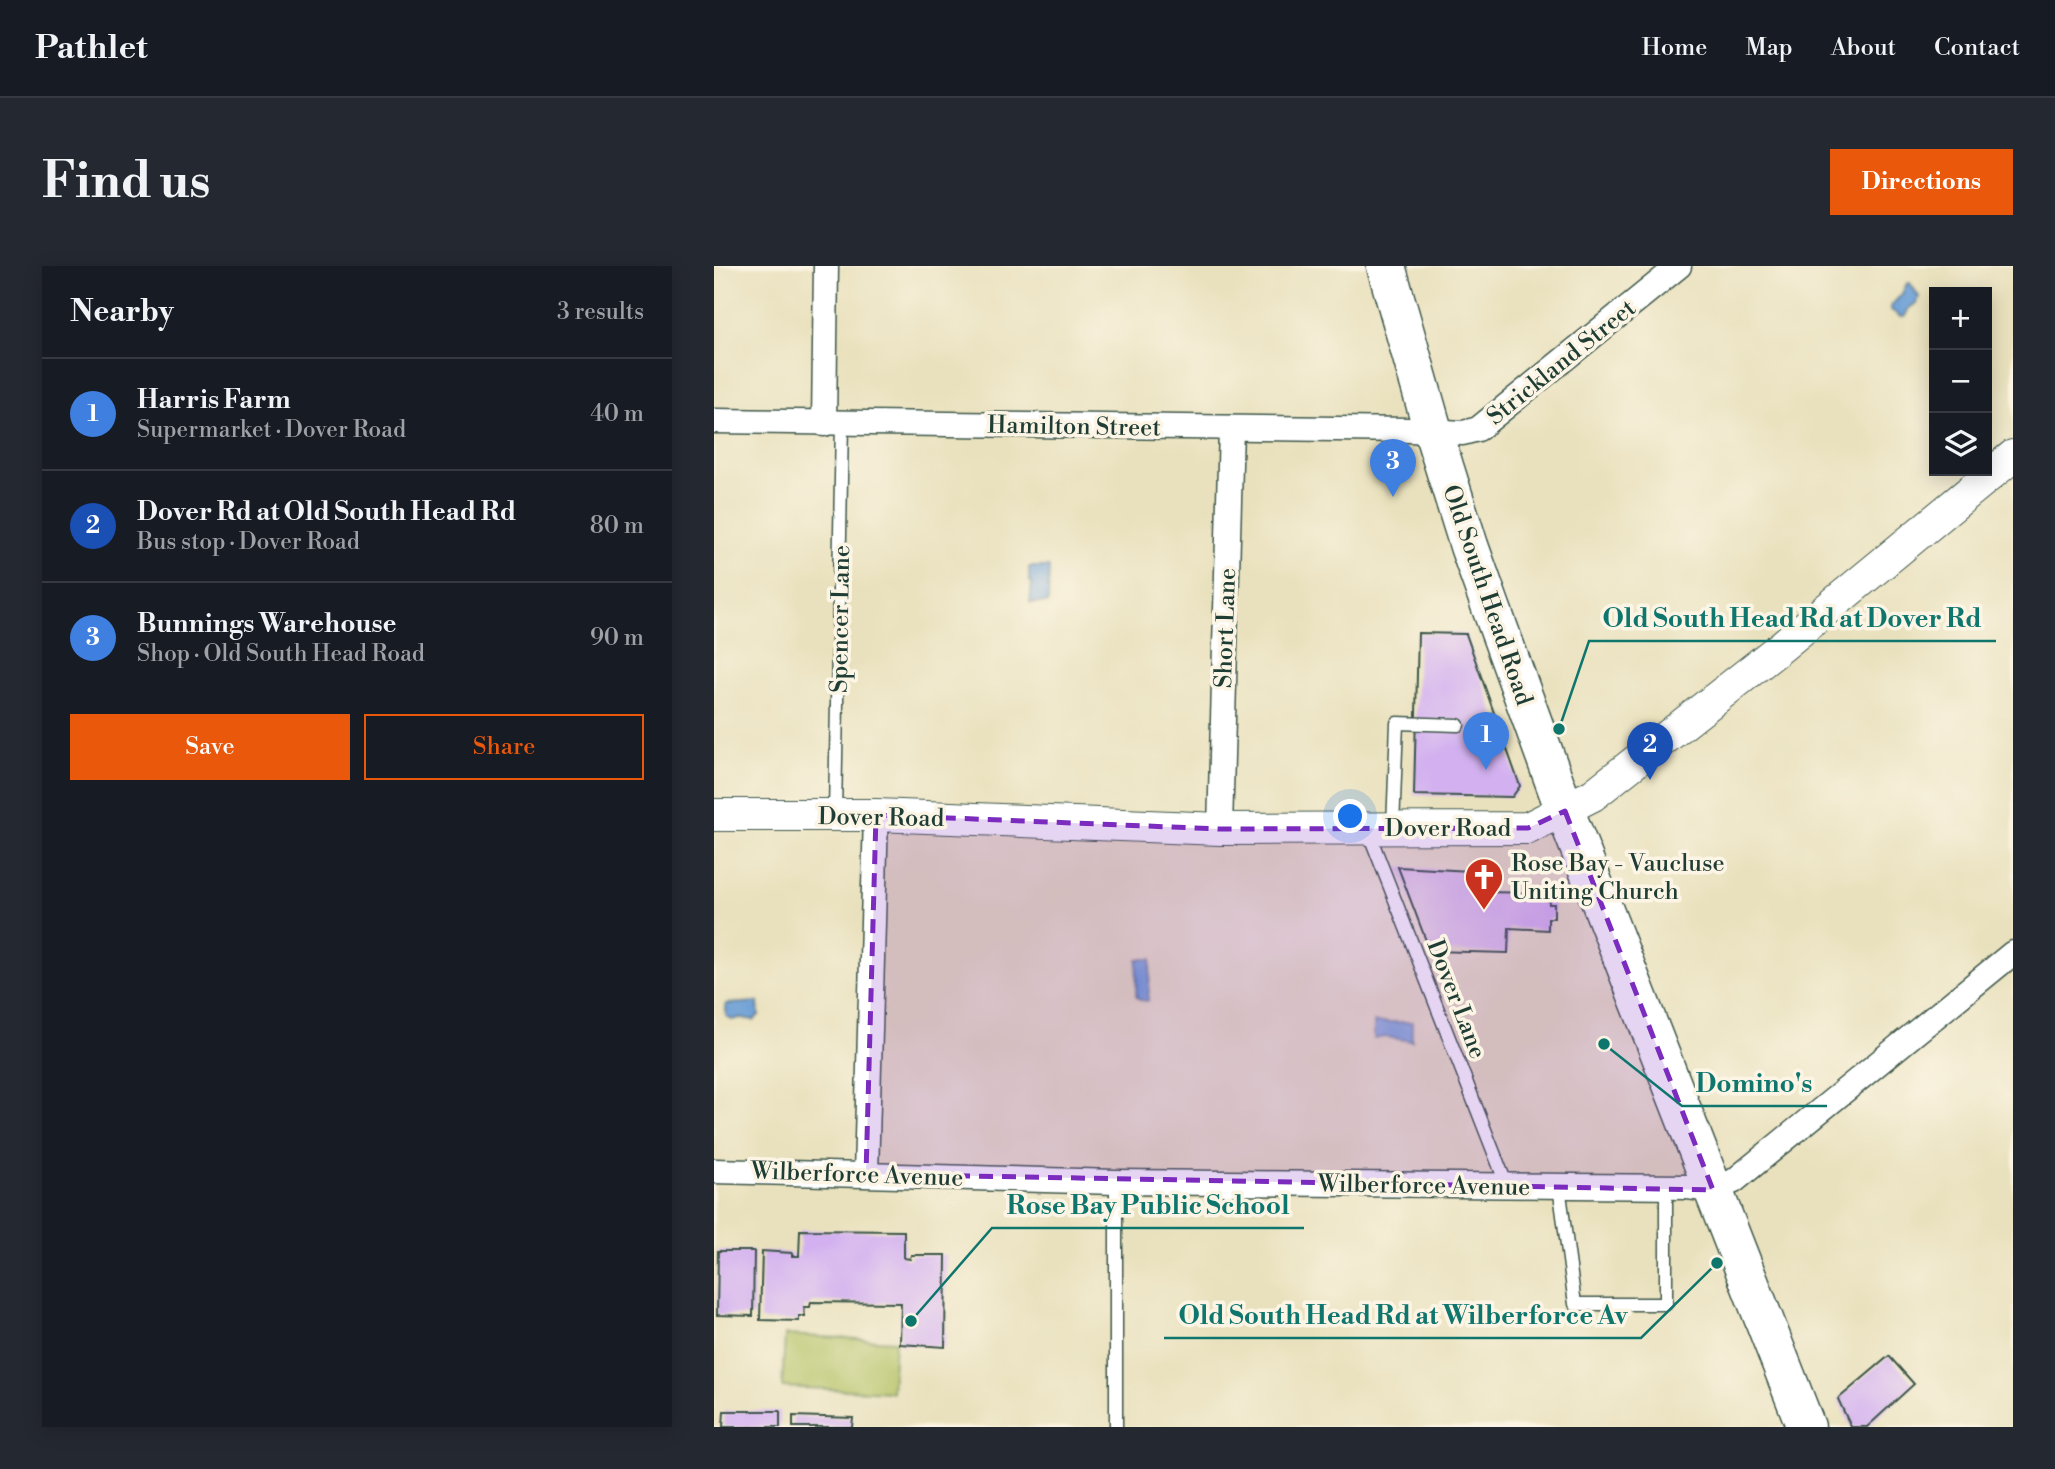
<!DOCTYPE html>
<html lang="en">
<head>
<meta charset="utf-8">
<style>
	body { margin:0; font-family:"Libre Bodoni",serif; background:#242831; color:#f1f3f6 }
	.controls { position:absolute; right:21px; top:21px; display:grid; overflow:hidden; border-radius:0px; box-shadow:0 4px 18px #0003 }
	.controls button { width:63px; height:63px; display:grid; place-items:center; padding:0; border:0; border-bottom:2px solid #363941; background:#171b24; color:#f1f3f6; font:35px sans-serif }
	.you { position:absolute; left:637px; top:551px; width:24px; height:24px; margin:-18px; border:5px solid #fff; border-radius:50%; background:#1a73e8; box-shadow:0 0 0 10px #1a73e833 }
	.badge { display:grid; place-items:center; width:46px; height:46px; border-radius:50%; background:#ea580c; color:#fff; font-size:23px; font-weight:700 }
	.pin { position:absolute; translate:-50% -58px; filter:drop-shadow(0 2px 4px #0008) }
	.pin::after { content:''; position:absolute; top:37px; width:24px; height:21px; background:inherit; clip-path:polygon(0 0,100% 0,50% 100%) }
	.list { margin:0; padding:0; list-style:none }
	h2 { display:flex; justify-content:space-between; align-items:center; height:91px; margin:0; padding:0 28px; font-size:30px }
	h2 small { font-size:23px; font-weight:400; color:#9ea1a6 }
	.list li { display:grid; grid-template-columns:46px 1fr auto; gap:21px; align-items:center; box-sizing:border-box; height:112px; padding:0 28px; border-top:2px solid #363941 }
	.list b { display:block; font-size:26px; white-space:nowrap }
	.list p { margin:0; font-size:23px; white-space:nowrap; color:#9ea1a6 }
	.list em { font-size:23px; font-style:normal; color:#9ea1a6 }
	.actions { display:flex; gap:14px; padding:21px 28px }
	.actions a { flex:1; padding:16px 0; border:2px solid #ea580c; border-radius:0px; text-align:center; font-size:24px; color:#ea580c }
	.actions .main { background:#ea580c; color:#fff }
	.icon { flex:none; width:38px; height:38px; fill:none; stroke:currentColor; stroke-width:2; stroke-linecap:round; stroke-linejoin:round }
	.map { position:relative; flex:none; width:1299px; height:1161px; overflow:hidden; border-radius:0px }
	header { display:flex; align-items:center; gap:42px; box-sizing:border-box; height:98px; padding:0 35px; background:#171b24; border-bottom:2px solid #363941 }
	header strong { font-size:33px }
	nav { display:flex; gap:38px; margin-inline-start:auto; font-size:24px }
	.intro { display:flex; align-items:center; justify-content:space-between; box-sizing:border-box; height:168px; padding:0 42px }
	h1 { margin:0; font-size:49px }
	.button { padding:18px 32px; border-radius:0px; background:#ea580c; color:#fff; font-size:24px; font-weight:700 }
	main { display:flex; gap:42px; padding:0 42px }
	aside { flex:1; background:#171b24; border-radius:0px; box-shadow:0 4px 18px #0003 }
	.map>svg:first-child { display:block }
	.green { fill:#b2c163; stroke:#687f4c; stroke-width:2 }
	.water { fill:#699dd5; stroke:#446d84; stroke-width:2 }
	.building { fill:#d3b1f0 }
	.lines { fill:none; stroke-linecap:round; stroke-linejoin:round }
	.service-casing { stroke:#3d5649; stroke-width:15 }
	.minor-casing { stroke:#3d5649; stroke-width:27 }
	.tertiary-casing { stroke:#3d5649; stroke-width:34 }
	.primary-casing { stroke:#3d5649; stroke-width:41 }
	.service { stroke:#fff; stroke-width:12 }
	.minor { stroke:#fff; stroke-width:24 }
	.tertiary { stroke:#fff; stroke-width:32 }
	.primary { stroke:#fff; stroke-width:38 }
	.marked { fill:#7b2cbf; fill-opacity:0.2; stroke:#7b2cbf; stroke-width:5; stroke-dasharray:14 9; stroke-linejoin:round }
	.labels { text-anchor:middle; stroke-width:7; stroke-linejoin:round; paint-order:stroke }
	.street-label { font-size:24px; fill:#1f3d34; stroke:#fcf5e5 }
	.poi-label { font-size:24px; fill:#1f3d34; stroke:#fcf5e5; text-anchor:start }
	.leader { fill:none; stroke:#0f766e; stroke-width:2.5 }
	.callout-dot { fill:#0f766e; stroke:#fcf5e5; stroke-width:2.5 }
	.callout-label { font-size:26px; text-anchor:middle; font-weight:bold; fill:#0f766e; stroke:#fcf5e5; stroke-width:7; stroke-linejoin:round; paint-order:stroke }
</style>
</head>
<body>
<header>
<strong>Pathlet</strong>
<nav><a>Home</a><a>Map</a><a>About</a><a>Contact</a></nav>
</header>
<div class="intro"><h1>Find us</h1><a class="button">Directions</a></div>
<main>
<aside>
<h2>Nearby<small>3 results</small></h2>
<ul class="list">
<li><span class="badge" style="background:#3f7fe0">1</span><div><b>Harris Farm</b><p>Supermarket · Dover Road</p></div><em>40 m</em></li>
<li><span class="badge" style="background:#1a4fb4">2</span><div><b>Dover Rd at Old South Head Rd</b><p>Bus stop · Dover Road</p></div><em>80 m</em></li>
<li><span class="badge" style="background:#3f7fe0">3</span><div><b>Bunnings Warehouse</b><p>Shop · Old South Head Road</p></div><em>90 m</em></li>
</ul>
<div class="actions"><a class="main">Save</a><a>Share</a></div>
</aside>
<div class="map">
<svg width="1299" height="1161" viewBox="0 0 1299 1161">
	<rect width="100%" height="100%" fill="#fcf5e5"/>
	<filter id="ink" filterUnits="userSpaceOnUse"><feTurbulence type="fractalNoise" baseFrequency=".0143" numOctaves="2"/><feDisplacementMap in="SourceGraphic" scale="14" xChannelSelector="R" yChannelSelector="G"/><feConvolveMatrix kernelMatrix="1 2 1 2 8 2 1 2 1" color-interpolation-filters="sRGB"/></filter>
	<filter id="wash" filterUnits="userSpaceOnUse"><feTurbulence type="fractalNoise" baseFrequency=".00686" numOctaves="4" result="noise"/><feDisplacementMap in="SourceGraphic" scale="28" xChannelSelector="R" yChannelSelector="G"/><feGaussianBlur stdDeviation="1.57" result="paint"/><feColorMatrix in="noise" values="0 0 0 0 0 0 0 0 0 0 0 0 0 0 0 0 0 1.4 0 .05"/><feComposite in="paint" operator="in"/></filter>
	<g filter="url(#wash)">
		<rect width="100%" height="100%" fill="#e9e1bd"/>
		<polygon class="green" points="71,1069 181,1075 178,1126 68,1121"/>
		<g class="water">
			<polygon points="1193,17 1196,17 1205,31 1203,37 1195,42 1191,50 1187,51 1177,44 1177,40 1188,28"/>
			<polygon points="315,301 335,301 334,337 316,337 318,316 315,315"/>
			<polygon points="423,693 437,693 434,735 426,734 422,730"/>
			<polygon points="44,736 45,749 40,754 26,752 18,754 12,750 12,738"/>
			<polygon points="660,756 698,756 698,775 671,771 660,773"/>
		</g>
		<g id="blocks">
			<g class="building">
				<polygon points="704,367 752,368 806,520 798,531 700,529"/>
				<polygon points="684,601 756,605 759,626 834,627 835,638 840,638 840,652 834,652 834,664 795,662 794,687 716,685"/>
				<polygon points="86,964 190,965 190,992 196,993 197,989 232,989 231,1081 186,1078 187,1037 97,1036 96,1041 90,1041 91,1050 85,1050 85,1055 46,1054 48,985 78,987 78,990 85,990"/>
				<polygon points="4,985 40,985 39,1050 3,1049"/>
				<polygon points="1175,1090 1200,1118 1153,1161 1137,1161 1124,1133"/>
				<polygon points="10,1145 66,1145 66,1161 9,1161"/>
				<polygon points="79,1150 139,1152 138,1161 79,1161"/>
			</g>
		</g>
	</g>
	<g filter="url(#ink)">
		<use href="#blocks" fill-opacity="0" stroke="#3d5649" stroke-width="2"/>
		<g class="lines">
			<g class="service-casing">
				<g id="service">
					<polyline points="121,549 128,156"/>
					<polyline points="679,562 683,457 744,459"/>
					<polyline points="654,565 793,920"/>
					<polyline points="845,920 861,1038 952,1038 952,921"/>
					<polyline points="402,1161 402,916"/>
				</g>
			</g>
			<g class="minor-casing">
				<g id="minor">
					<polyline points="0,155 696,164 749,167 764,163 965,0"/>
					<polyline points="110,158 112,0"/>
					<polyline points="506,563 517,162"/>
					<polyline points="0,905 402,916 973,921 999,924 1020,915 1299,687"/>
					<polyline points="152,908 162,549"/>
				</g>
			</g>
			<g class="tertiary-casing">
				<polyline id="tertiary" points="0,549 162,549 506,563 814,562 879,529 1062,385 1299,190"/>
			</g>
			<g class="primary-casing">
				<polyline id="primary" points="672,0 719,165 755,280 775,336 851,545 1092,1161"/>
			</g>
			<use href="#service" class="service"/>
			<use href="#minor" class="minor"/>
			<use href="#tertiary" class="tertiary"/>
			<use href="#primary" class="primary"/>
		</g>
	</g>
	<path class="marked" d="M851,545l148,379 -847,-16 10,-359 344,14 308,-1z"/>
	<defs>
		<g id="church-pin" transform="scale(2.0125)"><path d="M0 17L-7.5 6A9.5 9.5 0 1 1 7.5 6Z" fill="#c8321e" stroke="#fcf5e5"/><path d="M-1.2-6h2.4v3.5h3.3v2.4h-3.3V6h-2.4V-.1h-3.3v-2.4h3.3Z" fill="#fff"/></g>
	</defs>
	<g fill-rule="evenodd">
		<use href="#church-pin" x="770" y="611"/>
	</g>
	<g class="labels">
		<g class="street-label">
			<text transform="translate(847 96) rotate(-39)" y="8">Strickland Street</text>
			<text transform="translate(360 160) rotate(1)" y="8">Hamilton Street</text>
			<text transform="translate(774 329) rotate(71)" y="8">Old South Head Road</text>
			<text transform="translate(126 353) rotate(-89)" y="8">Spencer Lane</text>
			<text transform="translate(511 362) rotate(-88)" y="8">Short Lane</text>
			<text transform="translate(167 551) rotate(1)" y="8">Dover Road</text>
			<text x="734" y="570">Dover Road</text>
			<text transform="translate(743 733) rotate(69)" y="8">Dover Lane</text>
			<text transform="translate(143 908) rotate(2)" y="8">Wilberforce Avenue</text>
			<text transform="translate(710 919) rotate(1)" y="8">Wilberforce Avenue</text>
		</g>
		<g class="poi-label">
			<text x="797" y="605">Rose Bay - Vaucluse<tspan x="797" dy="28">Uniting Church</tspan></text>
		</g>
	</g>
	<path class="leader" d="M845 463L875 375H1282M890 778L968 840H1113M197 1055L278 962H590M1003 997L927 1072H450"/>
	<g class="callout-dot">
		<circle cx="845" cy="463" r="7"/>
		<circle cx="890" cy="778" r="7"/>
		<circle cx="197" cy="1055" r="7"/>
		<circle cx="1003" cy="997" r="7"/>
	</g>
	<g class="callout-label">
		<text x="1078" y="361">Old South Head Rd at Dover Rd</text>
		<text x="1040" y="826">Domino's</text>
		<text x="434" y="948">Rose Bay Public School</text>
		<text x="689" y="1058">Old South Head Rd at Wilberforce Av</text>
	</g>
</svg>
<div class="controls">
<button>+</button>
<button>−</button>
<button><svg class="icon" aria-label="layers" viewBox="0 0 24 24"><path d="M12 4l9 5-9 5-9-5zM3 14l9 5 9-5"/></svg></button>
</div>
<div class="you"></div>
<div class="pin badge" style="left:772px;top:504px;background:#3f7fe0">1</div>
<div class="pin badge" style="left:936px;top:514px;background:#1a4fb4">2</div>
<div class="pin badge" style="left:679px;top:231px;background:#3f7fe0">3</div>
</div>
</main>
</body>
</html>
